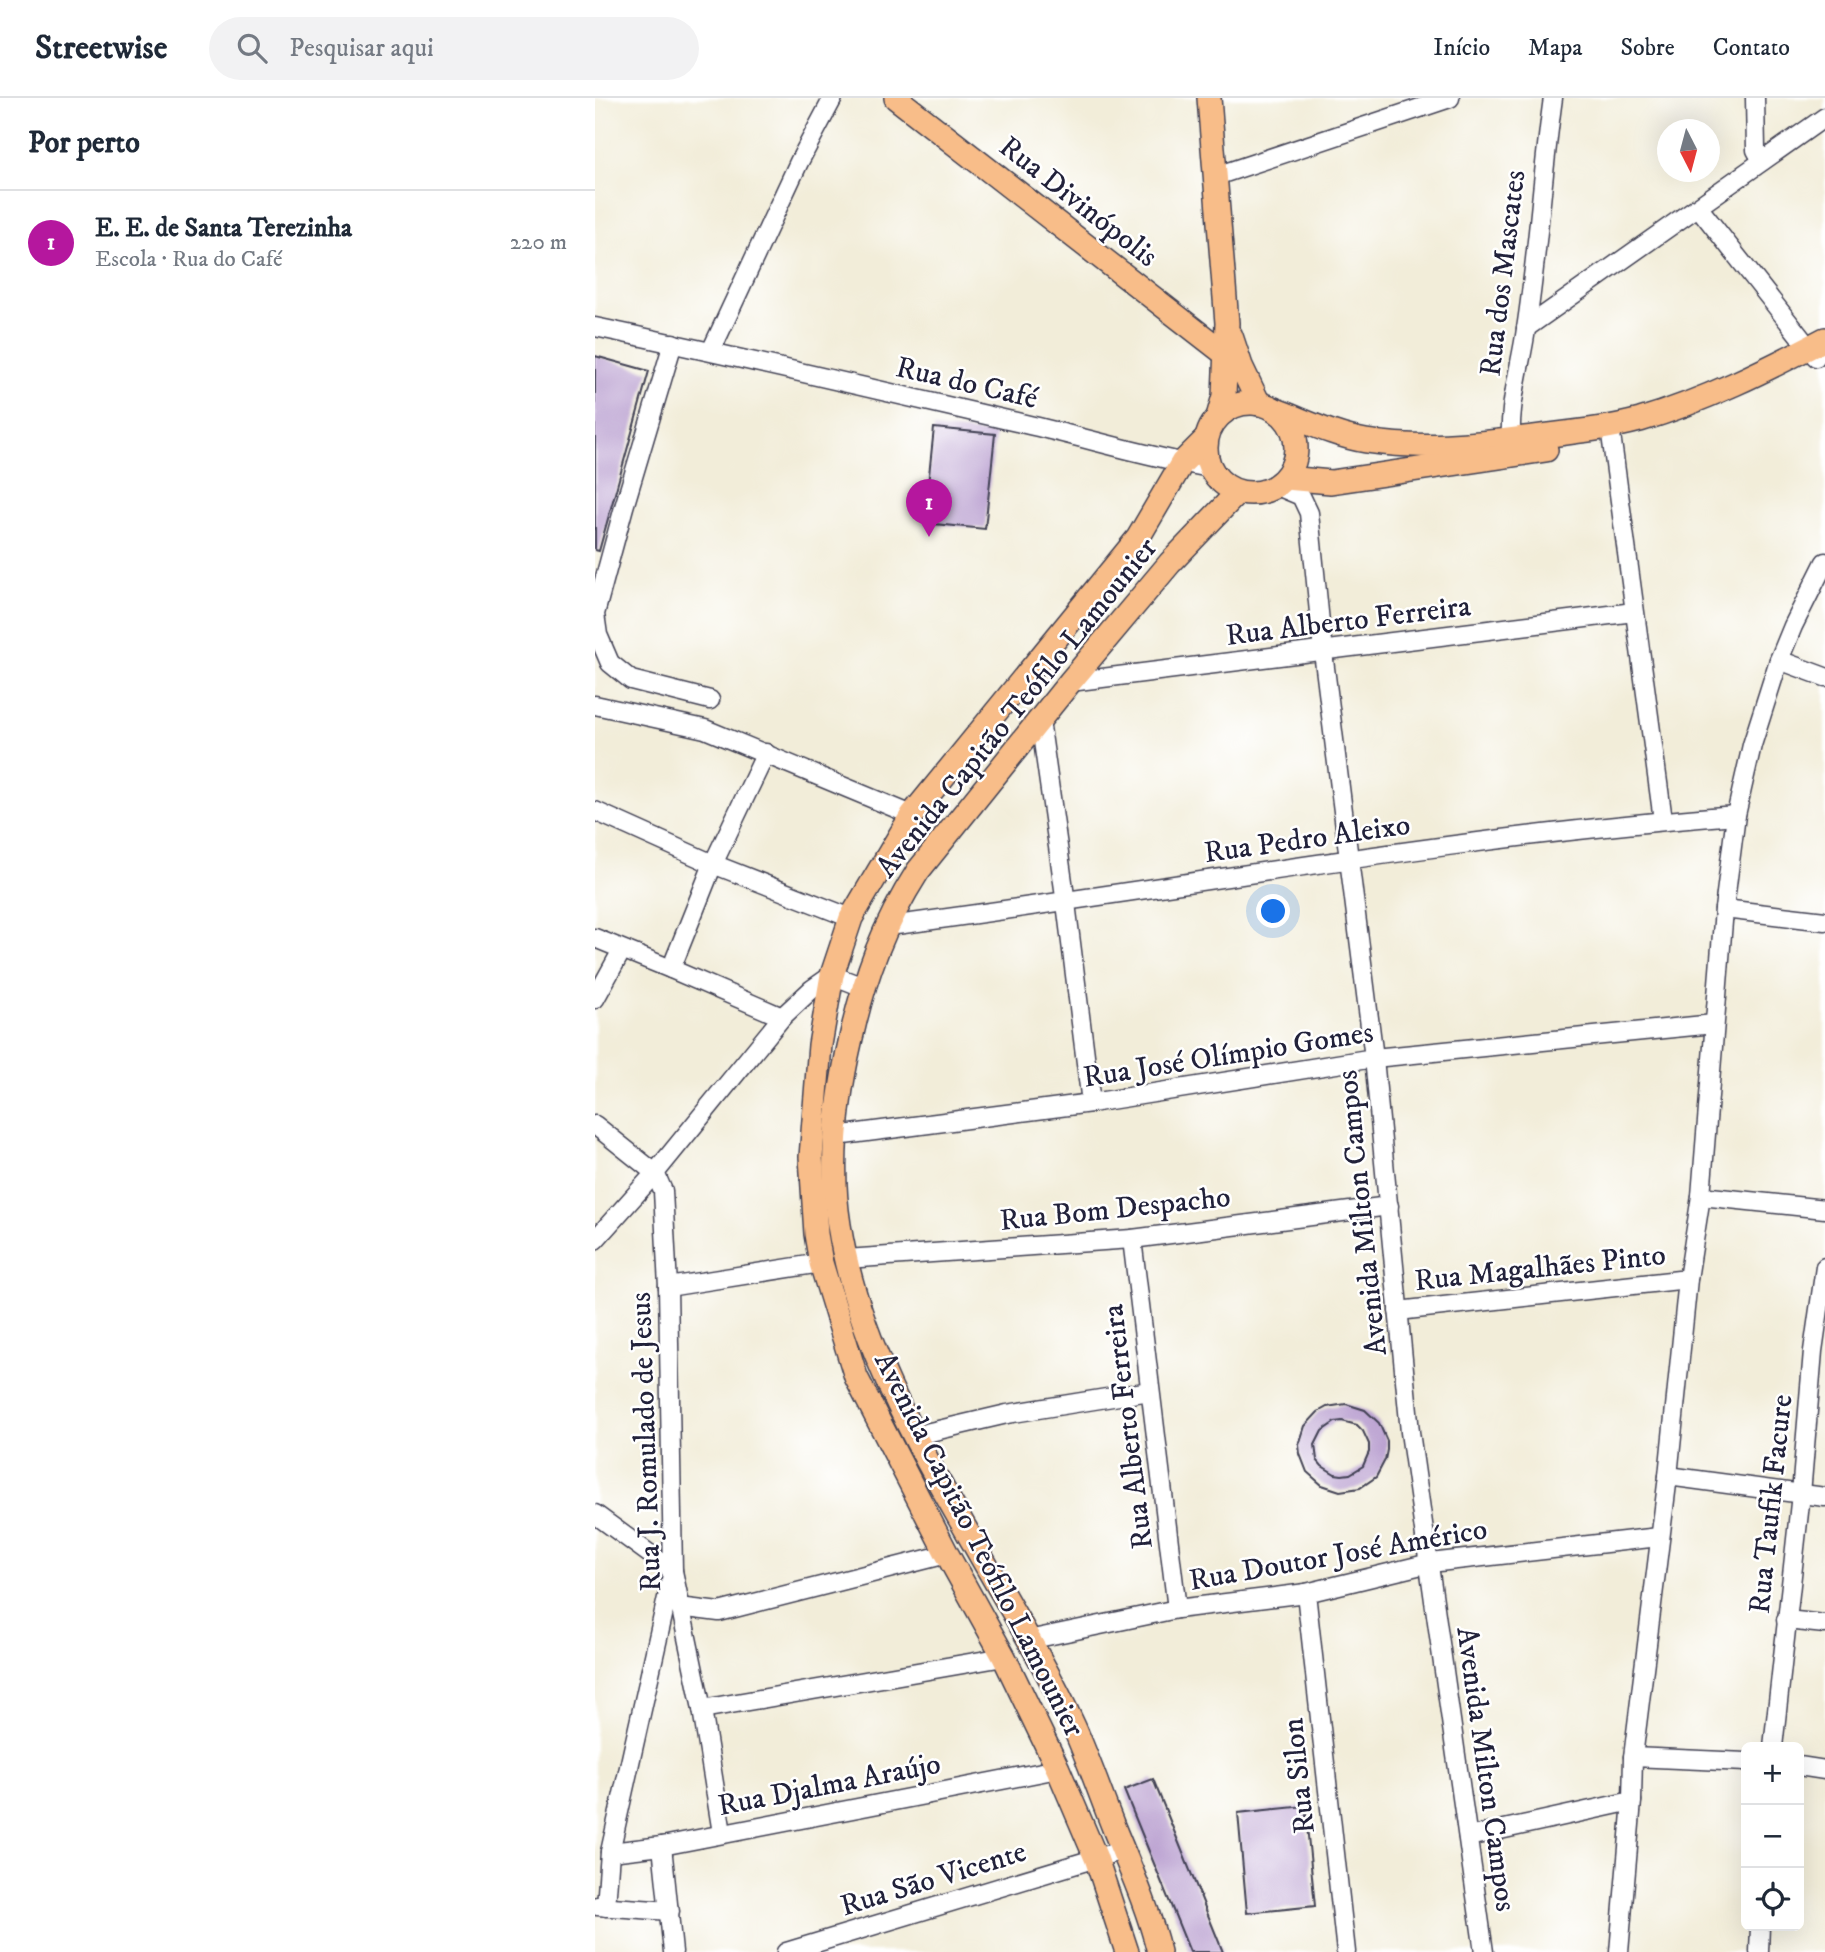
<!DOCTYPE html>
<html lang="pt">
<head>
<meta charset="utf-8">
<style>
	body { margin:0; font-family:"IM FELL DW Pica",serif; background:#f2f2f3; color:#1f2937 }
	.controls { position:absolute; right:21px; bottom:21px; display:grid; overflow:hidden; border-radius:10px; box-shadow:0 7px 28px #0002 }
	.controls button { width:63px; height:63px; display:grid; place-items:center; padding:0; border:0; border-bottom:2px solid #e0e1e3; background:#fff; color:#1f2937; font:35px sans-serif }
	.compass { position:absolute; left:1062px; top:21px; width:63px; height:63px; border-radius:50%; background:#fff; box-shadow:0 7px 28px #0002; rotate:174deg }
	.you { position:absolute; left:679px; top:814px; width:24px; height:24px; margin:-18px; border:5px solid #fff; border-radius:50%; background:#1a73e8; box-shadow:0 0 0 10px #1a73e833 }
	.badge { display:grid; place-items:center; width:46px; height:46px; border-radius:50%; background:#b5179e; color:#fff; font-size:23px; font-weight:700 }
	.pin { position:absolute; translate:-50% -58px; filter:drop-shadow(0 2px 4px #0008) }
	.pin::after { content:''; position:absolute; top:37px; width:24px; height:21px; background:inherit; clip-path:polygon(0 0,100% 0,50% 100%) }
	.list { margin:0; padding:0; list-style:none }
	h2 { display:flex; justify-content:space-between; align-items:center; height:91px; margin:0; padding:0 28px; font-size:30px }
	h2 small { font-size:23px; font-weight:400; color:#747a83 }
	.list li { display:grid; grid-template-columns:46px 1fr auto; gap:21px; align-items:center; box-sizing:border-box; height:105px; padding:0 28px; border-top:2px solid #e0e1e3 }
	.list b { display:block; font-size:26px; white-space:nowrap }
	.list p { margin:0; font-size:23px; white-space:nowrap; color:#747a83 }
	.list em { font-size:23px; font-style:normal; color:#747a83 }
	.icon { flex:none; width:38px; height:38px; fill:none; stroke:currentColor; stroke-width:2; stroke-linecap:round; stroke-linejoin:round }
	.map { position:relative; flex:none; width:1230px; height:1854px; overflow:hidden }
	header { display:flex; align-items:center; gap:42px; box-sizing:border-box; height:98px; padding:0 35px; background:#fff; border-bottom:2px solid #e0e1e3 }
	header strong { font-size:33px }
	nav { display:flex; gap:38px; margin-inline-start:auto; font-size:24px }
	.search { width:490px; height:63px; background:#f2f2f3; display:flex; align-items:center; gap:18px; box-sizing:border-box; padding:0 24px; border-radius:38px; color:#747a83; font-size:26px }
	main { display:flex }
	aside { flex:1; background:#fff }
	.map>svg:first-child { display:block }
	.building { fill:#baa0d0; fill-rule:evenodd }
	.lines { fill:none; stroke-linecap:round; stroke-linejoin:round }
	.minor-casing { stroke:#414053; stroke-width:21 }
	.major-casing { stroke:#414053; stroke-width:26 }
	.minor { stroke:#fff; stroke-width:18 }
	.major { stroke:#f8bd89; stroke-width:23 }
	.labels { text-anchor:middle; stroke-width:5; stroke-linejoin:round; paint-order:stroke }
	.street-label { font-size:30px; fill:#22223b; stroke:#fff }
</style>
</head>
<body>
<header>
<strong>Streetwise</strong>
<div class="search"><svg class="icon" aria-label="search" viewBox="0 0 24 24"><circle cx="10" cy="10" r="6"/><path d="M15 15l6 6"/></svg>Pesquisar aqui</div>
<nav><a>Início</a><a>Mapa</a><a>Sobre</a><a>Contato</a></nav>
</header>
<main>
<aside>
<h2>Por perto<small></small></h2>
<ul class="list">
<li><span class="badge">1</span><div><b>E. E. de Santa Terezinha</b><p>Escola · Rua do Café</p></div><em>220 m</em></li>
</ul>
</aside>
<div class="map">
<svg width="1230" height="1854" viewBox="0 0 1230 1854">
	<rect width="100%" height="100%" fill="#fff"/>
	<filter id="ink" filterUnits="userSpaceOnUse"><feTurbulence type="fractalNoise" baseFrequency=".0143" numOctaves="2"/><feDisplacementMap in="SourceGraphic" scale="14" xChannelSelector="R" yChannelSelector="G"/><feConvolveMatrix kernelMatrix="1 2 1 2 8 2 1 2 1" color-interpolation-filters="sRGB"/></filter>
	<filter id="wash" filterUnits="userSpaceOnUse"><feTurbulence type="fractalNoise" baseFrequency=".00686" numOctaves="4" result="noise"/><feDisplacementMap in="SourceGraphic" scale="28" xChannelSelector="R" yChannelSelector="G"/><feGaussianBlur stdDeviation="1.57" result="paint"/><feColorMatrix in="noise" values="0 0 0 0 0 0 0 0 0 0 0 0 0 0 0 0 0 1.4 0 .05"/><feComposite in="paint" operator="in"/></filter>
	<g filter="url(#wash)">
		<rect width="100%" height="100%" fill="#f2edd9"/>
		<g id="blocks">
			<g class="building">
				<polygon points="0,258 54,273 4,453 0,452"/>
				<polygon points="339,330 400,336 390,431 329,425"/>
				<path d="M751,1306l19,6 14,13 8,18v9l-2,10 -9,17 -16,11 -20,3 -18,-6 -15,-13 -7,-18 -1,-9 6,-19 13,-14 9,-5zM747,1323l15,4 6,6 6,13v8l-6,14 -13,8 -8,1 -7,-1 -13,-8 -5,-6 -2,-15 7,-14 13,-9z"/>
				<polygon points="558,1681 628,1854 595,1854 529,1692"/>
				<polygon points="710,1708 720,1808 652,1815 643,1715"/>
			</g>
		</g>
	</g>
	<g filter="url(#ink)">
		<use href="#blocks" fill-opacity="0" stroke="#414053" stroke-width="2"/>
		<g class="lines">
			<g class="minor-casing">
				<g id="minor">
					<polyline points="1160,0 1161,52 1167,63"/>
					<polyline points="621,78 855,0"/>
					<polyline points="1104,110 1221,259"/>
					<path d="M0,229c144,30 287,64 430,97 62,14 123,33 186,44"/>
					<polyline points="931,230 1230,19"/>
					<polyline points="78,245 29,409 0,516 3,537 15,565 36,582 115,602"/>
					<polyline points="116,253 204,64 238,0"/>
					<polyline points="1015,329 1068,722"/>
					<path d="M918,354c-8,-37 8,-85 13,-123 12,-77 16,-154 27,-231"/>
					<polyline points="682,388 706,398 714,415 728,554 779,960 815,1334 889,1854"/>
					<polyline points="1184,562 1230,579"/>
					<polyline points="475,584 1039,514"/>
					<polyline points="0,607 110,631 317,717"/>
					<polyline points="445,622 471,805 496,1005"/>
					<polyline points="0,713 118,766 256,820"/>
					<polyline points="1129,811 1230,823"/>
					<path d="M293,828c282,-37 563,-89 848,-111"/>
					<polyline points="0,840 76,871 187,919"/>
					<polyline points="76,871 118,766 171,655"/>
					<polyline points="0,901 27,852"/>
					<polyline points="0,1027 60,1075 68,1093 73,1189 78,1473 107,1611 127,1735"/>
					<polyline points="241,1038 496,1005 779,960 1119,926"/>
					<polyline points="1106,1098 1230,1111"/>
					<polyline points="537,1141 582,1511"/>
					<polyline points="0,1142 60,1075 187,919 217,891 237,877 268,889"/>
					<polyline points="251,1161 537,1141 794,1108"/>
					<polyline points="73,1189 226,1165"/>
					<polyline points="803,1213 1093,1181"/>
					<polyline points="318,1338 412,1316 555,1293"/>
					<polyline points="1073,1378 1230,1399"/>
					<polyline points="0,1416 78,1473 15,1754 11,1809"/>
					<polyline points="711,1495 751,1854"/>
					<polyline points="84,1509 124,1514 352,1456"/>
					<polyline points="1191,1522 1230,1526"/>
					<polyline points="433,1542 582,1511 711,1495 835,1465 1064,1439"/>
					<polyline points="107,1611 409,1559"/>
					<polyline points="1178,1649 1206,1396 1218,1253 1230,1169"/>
					<polyline points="1038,1659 1151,1664"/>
					<polyline points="1204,1668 1230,1672"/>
					<polyline points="873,1739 1037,1703"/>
					<polyline points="67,1748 78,1854"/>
					<polyline points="15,1754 67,1748 463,1671"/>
					<polyline points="2,1808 75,1813"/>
					<polyline points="191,1854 528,1752"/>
					<polyline points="1024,1854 1037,1703 1038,1659 1073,1378 1093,1181 1106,1098 1129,811 1141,717 1157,647 1184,562 1198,528 1230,464"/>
					<polyline points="1164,1854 1165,1828"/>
				</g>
			</g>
			<g class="major-casing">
				<g id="major">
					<polyline points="301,0 629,255"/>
					<polyline points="614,0 632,225 629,298 623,319"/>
					<polyline points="636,238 646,268 664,306"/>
					<circle cx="656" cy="350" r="45"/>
					<path d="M681,312c29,11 59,26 90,31 53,8 106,4 159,-3 38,-5 78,-8 115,-18 64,-19 126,-50 185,-81"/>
					<polyline points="691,380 736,384 951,352"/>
					<polyline points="532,1854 501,1760 463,1671 409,1559 352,1456 261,1279 226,1165 221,1136 216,1059 225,947 237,877 256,820 317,717 543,440 587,365 610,342"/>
					<path d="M564,1854c-10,-41 -28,-82 -44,-121 -14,-35 -26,-70 -41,-104 -29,-64 -67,-124 -101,-185 -57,-100 -116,-202 -134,-317 -10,-62 -2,-127 12,-187 14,-63 32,-112 67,-167l152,-189 100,-119 68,-71"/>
				</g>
			</g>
			<use href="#minor" class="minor"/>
			<use href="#major" class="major"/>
		</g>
	</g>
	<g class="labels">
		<g class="street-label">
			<text transform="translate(484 103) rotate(38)" y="10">Rua Divinópolis</text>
			<text transform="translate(907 175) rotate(-83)" y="10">Rua dos Mascates</text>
			<text transform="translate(372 284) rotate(13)" y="10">Rua do Café</text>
			<text transform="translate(753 522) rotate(-7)" y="10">Rua Alberto Ferreira</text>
			<text transform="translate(421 609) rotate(-51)" y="10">Avenida Capitão Teófilo Lamounier</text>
			<text transform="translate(712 740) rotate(-8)" y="10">Rua Pedro Aleixo</text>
			<text transform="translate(633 956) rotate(-9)" y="10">Rua José Olímpio Gomes</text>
			<text transform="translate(520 1110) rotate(-6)" y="10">Rua Bom Despacho</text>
			<text transform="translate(766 1115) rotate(-96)" y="10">Avenida Milton Campos</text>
			<text transform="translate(945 1169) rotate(-6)" y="10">Rua Magalhães Pinto</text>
			<text transform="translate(532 1329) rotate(-97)" y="10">Rua Alberto Ferreira</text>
			<text transform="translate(50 1344) rotate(-92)" y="10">Rua J. Romulado de Jesus</text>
			<text transform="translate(1175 1406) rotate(-84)" y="10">Rua Taufik Facure</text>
			<text transform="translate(385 1446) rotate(63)" y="10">Avenida Capitão Teófilo Lamounier</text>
			<text transform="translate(743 1456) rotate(-10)" y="10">Rua Doutor José Américo</text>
			<text transform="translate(892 1671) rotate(82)" y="10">Avenida Milton Campos</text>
			<text transform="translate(703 1678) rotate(-96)" y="10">Rua Silon</text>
			<text transform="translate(234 1686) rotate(-11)" y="10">Rua Djalma Araújo</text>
			<text transform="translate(338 1780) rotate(-17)" y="10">Rua São Vicente</text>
		</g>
	</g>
</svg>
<div class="controls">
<button>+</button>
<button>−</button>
<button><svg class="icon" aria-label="locate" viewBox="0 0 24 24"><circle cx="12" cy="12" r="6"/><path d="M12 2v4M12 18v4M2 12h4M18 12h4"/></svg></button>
</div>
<svg class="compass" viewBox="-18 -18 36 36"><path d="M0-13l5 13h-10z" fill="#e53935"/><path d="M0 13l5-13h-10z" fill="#747a83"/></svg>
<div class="you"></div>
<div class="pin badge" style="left:334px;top:439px">1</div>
</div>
</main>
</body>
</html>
